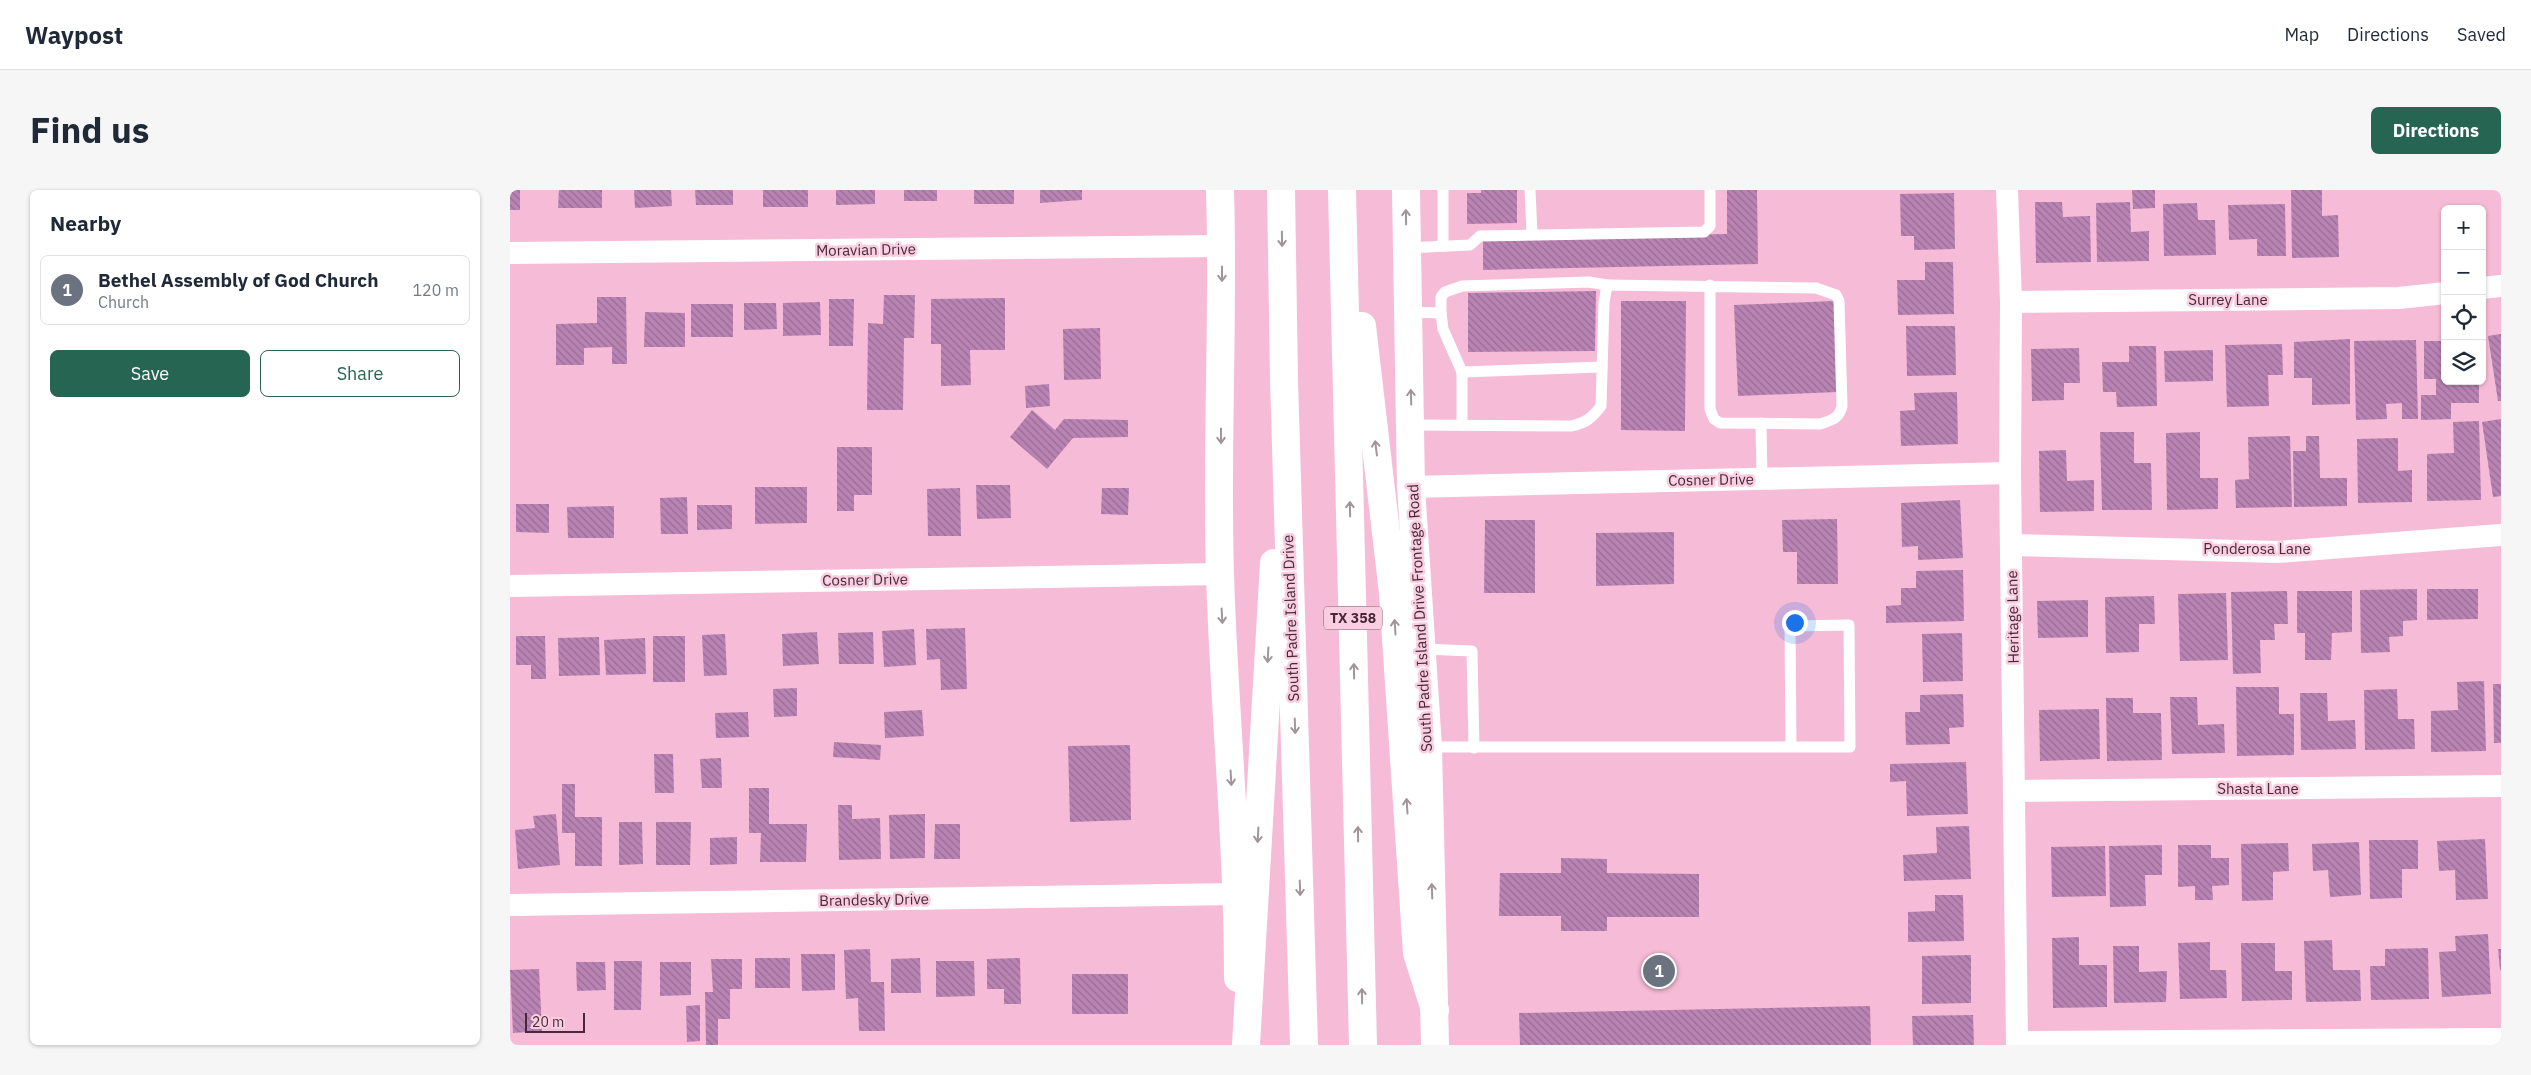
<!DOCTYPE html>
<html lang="en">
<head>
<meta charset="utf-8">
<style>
	body { margin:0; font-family:"IBM Plex Sans",sans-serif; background:#f6f6f7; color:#1f2937 }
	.controls { position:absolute; right:15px; top:15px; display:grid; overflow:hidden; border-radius:8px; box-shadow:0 1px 4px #0004 }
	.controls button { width:45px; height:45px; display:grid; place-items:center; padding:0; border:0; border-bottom:1px solid #e0e1e3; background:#fff; color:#1f2937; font:25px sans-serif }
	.scale { position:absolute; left:15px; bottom:12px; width:60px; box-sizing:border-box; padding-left:5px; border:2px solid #452936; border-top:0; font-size:14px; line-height:18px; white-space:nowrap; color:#452936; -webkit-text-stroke:4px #facde1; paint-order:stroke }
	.you { position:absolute; left:1284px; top:432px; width:18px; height:18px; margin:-12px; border:4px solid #fff; border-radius:50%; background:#1a73e8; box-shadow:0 0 0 8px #1a73e833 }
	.badge { display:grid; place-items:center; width:32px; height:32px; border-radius:50%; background:#266552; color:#fff; font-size:16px; font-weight:700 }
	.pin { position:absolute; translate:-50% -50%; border:2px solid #fff; box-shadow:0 1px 5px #0006 }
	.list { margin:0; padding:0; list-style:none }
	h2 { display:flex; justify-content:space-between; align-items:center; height:65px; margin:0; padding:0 20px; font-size:21px }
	h2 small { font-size:16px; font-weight:400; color:#747a83 }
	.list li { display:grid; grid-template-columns:32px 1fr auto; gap:15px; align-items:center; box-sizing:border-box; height:70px; margin:0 10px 10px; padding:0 10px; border:1px solid #e0e1e3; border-radius:8px }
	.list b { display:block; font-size:19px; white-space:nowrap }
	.list p { margin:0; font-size:16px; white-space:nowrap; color:#747a83 }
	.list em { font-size:16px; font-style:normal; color:#747a83 }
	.actions { display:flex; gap:10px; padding:15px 20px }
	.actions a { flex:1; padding:11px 0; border:1px solid #266552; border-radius:8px; text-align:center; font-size:18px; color:#266552 }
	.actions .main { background:#266552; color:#fff }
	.icon { flex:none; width:28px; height:28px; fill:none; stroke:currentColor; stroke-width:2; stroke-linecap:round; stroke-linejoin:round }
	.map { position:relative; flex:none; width:1991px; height:855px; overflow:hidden; border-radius:8px }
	header { display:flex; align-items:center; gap:30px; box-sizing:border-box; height:70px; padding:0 25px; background:#fff; border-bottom:1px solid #e0e1e3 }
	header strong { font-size:24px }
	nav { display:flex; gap:28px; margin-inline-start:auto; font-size:18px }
	.intro { display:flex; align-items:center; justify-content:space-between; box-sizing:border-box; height:120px; padding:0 30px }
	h1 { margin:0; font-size:35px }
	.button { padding:12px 22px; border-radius:8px; background:#266552; color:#fff; font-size:18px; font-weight:700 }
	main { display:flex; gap:30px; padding:0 30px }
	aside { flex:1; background:#fff; border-radius:8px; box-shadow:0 1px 4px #0004 }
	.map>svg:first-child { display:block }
	.building { fill:url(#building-back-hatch) }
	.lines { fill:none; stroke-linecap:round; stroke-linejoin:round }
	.lane { stroke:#fff; stroke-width:11 }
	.street { stroke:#fff; stroke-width:22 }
	.secondary { stroke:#fff; stroke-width:28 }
	.highway { stroke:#fff; stroke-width:28 }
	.oneway { stroke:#a2949a }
	.labels { text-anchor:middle; stroke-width:5; stroke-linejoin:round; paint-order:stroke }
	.shield { fill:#facde1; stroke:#7b5a69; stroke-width:1 }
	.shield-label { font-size:14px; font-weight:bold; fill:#452936 }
	.street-label { font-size:15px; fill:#452936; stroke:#facde1 }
</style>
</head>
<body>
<header>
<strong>Waypost</strong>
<nav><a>Map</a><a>Directions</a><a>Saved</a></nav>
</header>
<div class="intro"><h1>Find us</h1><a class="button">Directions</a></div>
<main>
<aside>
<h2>Nearby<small></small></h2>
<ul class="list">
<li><span class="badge" style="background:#6b7280">1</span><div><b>Bethel Assembly of God Church</b><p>Church</p></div><em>120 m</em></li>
</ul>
<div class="actions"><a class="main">Save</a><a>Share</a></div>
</aside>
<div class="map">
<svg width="1991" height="855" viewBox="0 0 1991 855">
	<defs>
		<pattern id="building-back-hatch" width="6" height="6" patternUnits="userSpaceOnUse" patternTransform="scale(1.25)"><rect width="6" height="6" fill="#b984b4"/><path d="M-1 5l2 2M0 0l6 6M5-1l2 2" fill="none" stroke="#986c93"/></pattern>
	</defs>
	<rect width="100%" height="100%" fill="#f6bbd6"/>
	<g class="building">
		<rect x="0" y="0" width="10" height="20"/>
		<polygon points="49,0 92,0 92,18 48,18"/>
		<polygon points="124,0 161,0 162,16 125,18"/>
		<polygon points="185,0 223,0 223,15 186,15"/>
		<rect x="253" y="0" width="45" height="17"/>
		<polygon points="326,0 365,0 365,14 326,15"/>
		<rect x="394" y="0" width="33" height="11"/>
		<rect x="464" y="0" width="40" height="14"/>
		<polygon points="530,0 572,0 572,10 530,13"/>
		<polygon points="971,0 1007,0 1007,33 957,34 957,3 971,3"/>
		<polygon points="1217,0 1247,0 1248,74 973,80 973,49 1217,44"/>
		<polygon points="1622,0 1645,0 1645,18 1623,19"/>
		<polygon points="1781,0 1812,0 1812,26 1828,25 1829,67 1782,68"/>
		<polygon points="1444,3 1445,59 1404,60 1404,46 1391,46 1390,4"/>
		<polygon points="1525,12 1552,12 1553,27 1580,26 1581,72 1526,73"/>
		<polygon points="1620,12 1621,42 1639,41 1639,71 1587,72 1586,13"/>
		<polygon points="1687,13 1688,30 1705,30 1706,65 1654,66 1653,14"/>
		<polygon points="1775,14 1776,66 1747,66 1747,49 1719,50 1718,15"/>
		<polygon points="1415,72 1443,72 1444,124 1388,125 1387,90 1415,90"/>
		<polygon points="1086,101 1085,161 958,162 958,103"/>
		<polygon points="374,105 405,105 404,148 394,148 393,220 357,220 358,133 373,134"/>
		<polygon points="87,107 116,107 117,174 102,174 102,157 74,158 74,175 46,175 46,134 87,133"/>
		<polygon points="495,108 495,160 460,160 461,195 431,196 431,154 421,154 421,109"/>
		<polygon points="319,109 344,109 343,156 319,156"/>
		<polygon points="1111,111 1176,111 1175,241 1111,240"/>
		<polygon points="1324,111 1327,202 1228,206 1224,115"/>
		<polygon points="310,112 311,145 273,146 273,113"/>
		<polygon points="234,113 266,113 267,139 234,140"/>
		<rect x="181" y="114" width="42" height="33"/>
		<polygon points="135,122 175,123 175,157 134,157"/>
		<polygon points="1396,136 1445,136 1446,185 1397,186"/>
		<polygon points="590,138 591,189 554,190 553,139"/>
		<polygon points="1991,144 1991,211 1988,211 1978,146"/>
		<polygon points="1840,149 1840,214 1802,215 1802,188 1784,188 1784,152"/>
		<polygon points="1906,150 1908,229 1892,229 1892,213 1876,214 1877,229 1846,230 1844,151"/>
		<polygon points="1914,151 1935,151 1935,191 1969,191 1969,213 1941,213 1941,229 1911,230 1911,205 1926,205 1926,189 1914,189"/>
		<polygon points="1772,154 1773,185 1758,185 1759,216 1717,217 1715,155"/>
		<polygon points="1619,156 1646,156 1647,216 1607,217 1606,202 1593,202 1592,172 1619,172"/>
		<polygon points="1569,158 1570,193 1554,193 1554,210 1522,211 1521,159"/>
		<polygon points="1703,160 1703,191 1655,192 1654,161"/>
		<polygon points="539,194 540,216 516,218 515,196"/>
		<polygon points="1447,202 1448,254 1391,256 1390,221 1405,220 1404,203"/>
		<polygon points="522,220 545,240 554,229 618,230 618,247 563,248 537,279 500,247"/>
		<polygon points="1991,229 1991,306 1983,307 1972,232"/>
		<polygon points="1969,231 1971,310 1917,311 1917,264 1944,263 1943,232"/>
		<polygon points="1590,242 1624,242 1624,273 1641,273 1642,320 1592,320"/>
		<polygon points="1690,242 1690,288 1708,288 1708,319 1657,320 1656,243"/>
		<polygon points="1780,246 1782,317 1726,318 1725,290 1739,289 1738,247"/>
		<polygon points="1796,246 1809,246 1810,288 1837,288 1837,316 1784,317 1783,261 1796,261"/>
		<polygon points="1888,248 1888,281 1902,280 1902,312 1848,313 1847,249"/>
		<polygon points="327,257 362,257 362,305 344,305 344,321 327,321"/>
		<polygon points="1556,260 1557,291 1584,290 1584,321 1530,322 1529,261"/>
		<polygon points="466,295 500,295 501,328 467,329"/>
		<polygon points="245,297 297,297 297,333 245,334"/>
		<polygon points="450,298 451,346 418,346 417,299"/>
		<polygon points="592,298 619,298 618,325 591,324"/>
		<polygon points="177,307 178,344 151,344 150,308"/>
		<polygon points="1450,310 1453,368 1408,370 1408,356 1392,357 1391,313"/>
		<polygon points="6,314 39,314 39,343 6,342"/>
		<polygon points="187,315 222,315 222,339 187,340"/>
		<polygon points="104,316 104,348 58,348 57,317"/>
		<polygon points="1327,329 1328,394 1287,394 1287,362 1273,362 1272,330"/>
		<polygon points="975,330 1025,330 1025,403 974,403"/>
		<polygon points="1164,342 1164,394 1086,396 1086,343"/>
		<polygon points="1453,380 1454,431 1376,433 1376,416 1391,415 1391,398 1406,398 1406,381"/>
		<polygon points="1907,399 1907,430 1893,431 1893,446 1879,447 1880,462 1851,463 1850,400"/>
		<polygon points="1917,399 1968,399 1968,429 1917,430"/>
		<polygon points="1777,401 1778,434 1764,434 1765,450 1750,450 1751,483 1723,484 1721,402"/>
		<polygon points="1787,401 1842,401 1842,442 1822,443 1821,470 1795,470 1795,443 1787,443"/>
		<polygon points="1716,403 1718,470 1670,471 1668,404"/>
		<polygon points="1644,406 1645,434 1629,434 1629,462 1596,463 1595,407"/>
		<polygon points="1578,410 1578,447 1528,448 1527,411"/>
		<polygon points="455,438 457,499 431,500 430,469 417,470 416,439"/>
		<polygon points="404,439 406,475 374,477 372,441"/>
		<polygon points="307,442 309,474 273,476 272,444"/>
		<polygon points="363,442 364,474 329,474 328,443"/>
		<polygon points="1452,443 1453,491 1413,492 1412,444"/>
		<polygon points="215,444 217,485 194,486 192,445"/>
		<polygon points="6,446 35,446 36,489 21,489 21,475 6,475"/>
		<rect x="143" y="446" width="32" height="46"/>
		<polygon points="89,447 90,485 49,486 48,448"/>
		<polygon points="135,448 136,484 96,485 94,450"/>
		<polygon points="1974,491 1976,561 1921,562 1921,521 1948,520 1947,492"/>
		<polygon points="1983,494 1991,494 1991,553 1984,553"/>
		<polygon points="1726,497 1769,497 1769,524 1784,524 1784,565 1727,566"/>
		<polygon points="287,498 287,526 264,527 263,499"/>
		<polygon points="1887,499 1888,529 1904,529 1905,559 1855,560 1854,500"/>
		<polygon points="1790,503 1817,503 1818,531 1845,530 1846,559 1791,560"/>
		<polygon points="1453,504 1454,537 1439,538 1440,554 1396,555 1395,522 1410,522 1410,505"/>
		<polygon points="1660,507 1687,507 1688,535 1714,534 1715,563 1662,564"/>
		<polygon points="1596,508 1623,508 1623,523 1651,523 1652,570 1597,571"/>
		<polygon points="1589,519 1590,569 1530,571 1529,520"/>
		<polygon points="412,520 414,546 375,548 374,522"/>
		<polygon points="238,522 239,547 206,548 205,523"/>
		<polygon points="324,552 371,555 370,570 323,567"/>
		<polygon points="620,555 621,630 560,632 558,556"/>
		<polygon points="144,564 163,564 164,603 145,603"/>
		<polygon points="211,568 212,598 192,598 190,569"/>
		<polygon points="1456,572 1458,624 1397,626 1396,591 1380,592 1380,574"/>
		<polygon points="52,594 65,594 65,627 92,627 92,676 65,676 65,643 52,643"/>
		<polygon points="239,598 259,598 259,634 297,634 296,672 250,672 251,643 239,643"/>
		<polygon points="328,615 342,615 342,629 370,628 371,669 329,670"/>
		<polygon points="46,624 50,675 8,679 5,640 25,638 23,626"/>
		<polygon points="415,624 415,668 380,669 379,625"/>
		<polygon points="109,632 132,632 133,674 109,675"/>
		<polygon points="146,632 181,632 180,675 146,675"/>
		<polygon points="425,634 450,634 450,669 424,669"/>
		<polygon points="1459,636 1461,689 1394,691 1393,665 1427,663 1426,637"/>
		<polygon points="227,647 227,674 200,675 200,648"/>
		<polygon points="1975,649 1978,709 1946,710 1945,680 1929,681 1927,651"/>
		<polygon points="1859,650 1908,650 1908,679 1892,679 1892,708 1860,709"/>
		<polygon points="1849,652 1851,705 1820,707 1818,680 1803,681 1802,654"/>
		<polygon points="1778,653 1779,681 1763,682 1763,710 1732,711 1731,654"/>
		<polygon points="1652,655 1652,685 1635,685 1636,716 1600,717 1599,656"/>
		<polygon points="1668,655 1701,655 1701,668 1719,668 1719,695 1702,696 1703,710 1685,710 1685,696 1668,697"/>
		<polygon points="1595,656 1596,706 1542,707 1541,657"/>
		<polygon points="1051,668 1097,669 1097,683 1189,684 1189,727 1097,727 1097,741 1051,741 1051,726 989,726 990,683 1051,683"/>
		<polygon points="1425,705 1453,705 1454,751 1398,752 1398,722 1425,721"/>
		<polygon points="1978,744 1981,804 1932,807 1929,762 1946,761 1945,746"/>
		<polygon points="1569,747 1569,775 1597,775 1597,817 1543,818 1542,748"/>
		<polygon points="1822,750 1823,780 1850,780 1851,811 1796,812 1794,751"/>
		<polygon points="1700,752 1700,780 1716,780 1717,808 1670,809 1668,753"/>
		<polygon points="1731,753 1765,753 1765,781 1782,781 1782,810 1732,811"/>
		<polygon points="1603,756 1629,756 1629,782 1657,781 1656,812 1604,813"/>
		<polygon points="1918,758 1919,809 1861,810 1860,776 1875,776 1875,759"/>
		<polygon points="360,759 361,792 374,792 375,841 349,841 348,808 336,809 334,760"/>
		<polygon points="1988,759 1991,759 1991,780 1990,780"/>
		<polygon points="291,764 325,764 325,800 292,801"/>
		<polygon points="1461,765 1461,813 1412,814 1412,766"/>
		<rect x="245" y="768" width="35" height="30"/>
		<polygon points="410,768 411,803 381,803 381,769"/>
		<polygon points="510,768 511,814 494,814 494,799 477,799 477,769"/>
		<polygon points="201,769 232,769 232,799 220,799 220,829 208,829 208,855 196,855 195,802 203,802"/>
		<polygon points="104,771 132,771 131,820 104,820"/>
		<polygon points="426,771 464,771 465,806 426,807"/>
		<polygon points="66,772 95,772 96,800 67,801"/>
		<polygon points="150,772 181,772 181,805 150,806"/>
		<polygon points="29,779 32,841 3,843 0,780"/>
		<rect x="562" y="784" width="56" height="40"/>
		<polygon points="190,815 190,851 177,852 176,816"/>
		<polygon points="1360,816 1361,855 1010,855 1009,823"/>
		<polygon points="1463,825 1464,855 1403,855 1402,826"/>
	</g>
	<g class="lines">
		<g class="lane">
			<polyline points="1020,0 1022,44"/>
			<polyline points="933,56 933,0"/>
			<polyline points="896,58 960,55 970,46 1194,42 1200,36 1200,0"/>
			<polyline points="898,122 931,123"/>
			<polyline points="952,182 1092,177"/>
			<polyline points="1251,233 1252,289"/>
			<path d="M902,235l159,1c15,-3 21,-8 30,-20l3,-103 3,-18 209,3 20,7 3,6 3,105c-3,13 -10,14 -22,18l-100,-1 -6,-4 -4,-10v-124"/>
			<polyline points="952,235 952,182 933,139 931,123 931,107 935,102 952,96 1079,92 1097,95"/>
			<polyline points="913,459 962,461 964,558"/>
			<polyline points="918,557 1340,557 1339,435 1280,436 1281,557"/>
		</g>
		<g class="street">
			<polyline points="1497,0 1501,112 1500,283 1507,855"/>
			<polyline points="0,63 712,56"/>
			<polyline points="1972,98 1991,96"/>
			<polyline points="1501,112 1889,108 1935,103"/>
			<polyline points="901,297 1500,283"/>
			<polyline points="1502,355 1768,362 1991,345"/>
			<polyline points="0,396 710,384"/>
			<polyline points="1505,601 1991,596"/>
			<polyline points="0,715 728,704"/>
			<polyline points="1507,852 1991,849"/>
		</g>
		<g class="secondary">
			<path d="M710,0c4,128 -4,256 0,384 4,135 18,269 18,404"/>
			<polyline points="896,0 901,297 918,557 925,855"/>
		</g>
		<g class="highway">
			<polyline points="771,0 774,190 794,855"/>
			<polyline points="832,0 853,855"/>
			<polyline points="852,136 883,403 907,763 925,820"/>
			<polyline points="736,855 764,373"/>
		</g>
	</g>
	<defs><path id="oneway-shaft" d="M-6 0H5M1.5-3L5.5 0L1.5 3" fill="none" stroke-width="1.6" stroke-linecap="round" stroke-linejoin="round" transform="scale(1.25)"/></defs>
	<g class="oneway">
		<use href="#oneway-shaft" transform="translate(896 27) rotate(-91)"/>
		<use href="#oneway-shaft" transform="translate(772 49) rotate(89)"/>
		<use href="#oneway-shaft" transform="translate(712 84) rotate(90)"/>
		<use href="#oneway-shaft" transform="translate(901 207) rotate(-92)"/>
		<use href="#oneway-shaft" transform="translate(711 246) rotate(90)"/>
		<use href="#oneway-shaft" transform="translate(866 258) rotate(-97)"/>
		<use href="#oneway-shaft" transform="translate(840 319) rotate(-91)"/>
		<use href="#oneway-shaft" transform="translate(712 426) rotate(87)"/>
		<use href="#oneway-shaft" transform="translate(885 437) rotate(-94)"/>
		<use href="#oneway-shaft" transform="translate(758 465) rotate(93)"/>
		<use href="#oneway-shaft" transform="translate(844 481) rotate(-91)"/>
		<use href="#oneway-shaft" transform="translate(785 536) rotate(88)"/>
		<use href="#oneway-shaft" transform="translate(721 588) rotate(87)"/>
		<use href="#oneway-shaft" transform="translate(897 616) rotate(-94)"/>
		<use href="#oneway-shaft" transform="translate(848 644) rotate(-91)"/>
		<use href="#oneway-shaft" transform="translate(748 645) rotate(93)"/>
		<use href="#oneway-shaft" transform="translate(790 698) rotate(88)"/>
		<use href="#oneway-shaft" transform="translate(922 701) rotate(-92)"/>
		<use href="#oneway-shaft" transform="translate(852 806) rotate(-91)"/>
	</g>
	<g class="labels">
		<rect class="shield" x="814" y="416.5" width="58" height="23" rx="4"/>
		<g class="shield-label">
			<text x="843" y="433">TX 358</text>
		</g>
		<g class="street-label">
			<text transform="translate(356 60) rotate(-1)" y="5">Moravian Drive</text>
			<text x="1718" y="115">Surrey Lane</text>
			<text transform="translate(1201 290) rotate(-1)" y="5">Cosner Drive</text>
			<text x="1747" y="364">Ponderosa Lane</text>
			<text transform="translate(355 390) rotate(-1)" y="5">Cosner Drive</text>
			<text transform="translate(1503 427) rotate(-91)" y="5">Heritage Lane</text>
			<text transform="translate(781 428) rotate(-92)" y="5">South Padre Island Drive</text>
			<text transform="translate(910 428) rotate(-93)" y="5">South Padre Island Drive Frontage Road</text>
			<text x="1748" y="604">Shasta Lane</text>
			<text transform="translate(364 710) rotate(-1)" y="5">Brandesky Drive</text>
		</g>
	</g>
</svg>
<div class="controls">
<button>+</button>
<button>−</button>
<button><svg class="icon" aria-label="locate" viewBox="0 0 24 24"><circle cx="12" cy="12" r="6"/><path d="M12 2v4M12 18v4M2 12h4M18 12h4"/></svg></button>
<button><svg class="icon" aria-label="layers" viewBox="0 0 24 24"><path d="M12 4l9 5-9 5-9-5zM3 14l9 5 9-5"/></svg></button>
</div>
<div class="scale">20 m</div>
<div class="you"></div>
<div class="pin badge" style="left:1149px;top:781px;background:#6b7280">1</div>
</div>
</main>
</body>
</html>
